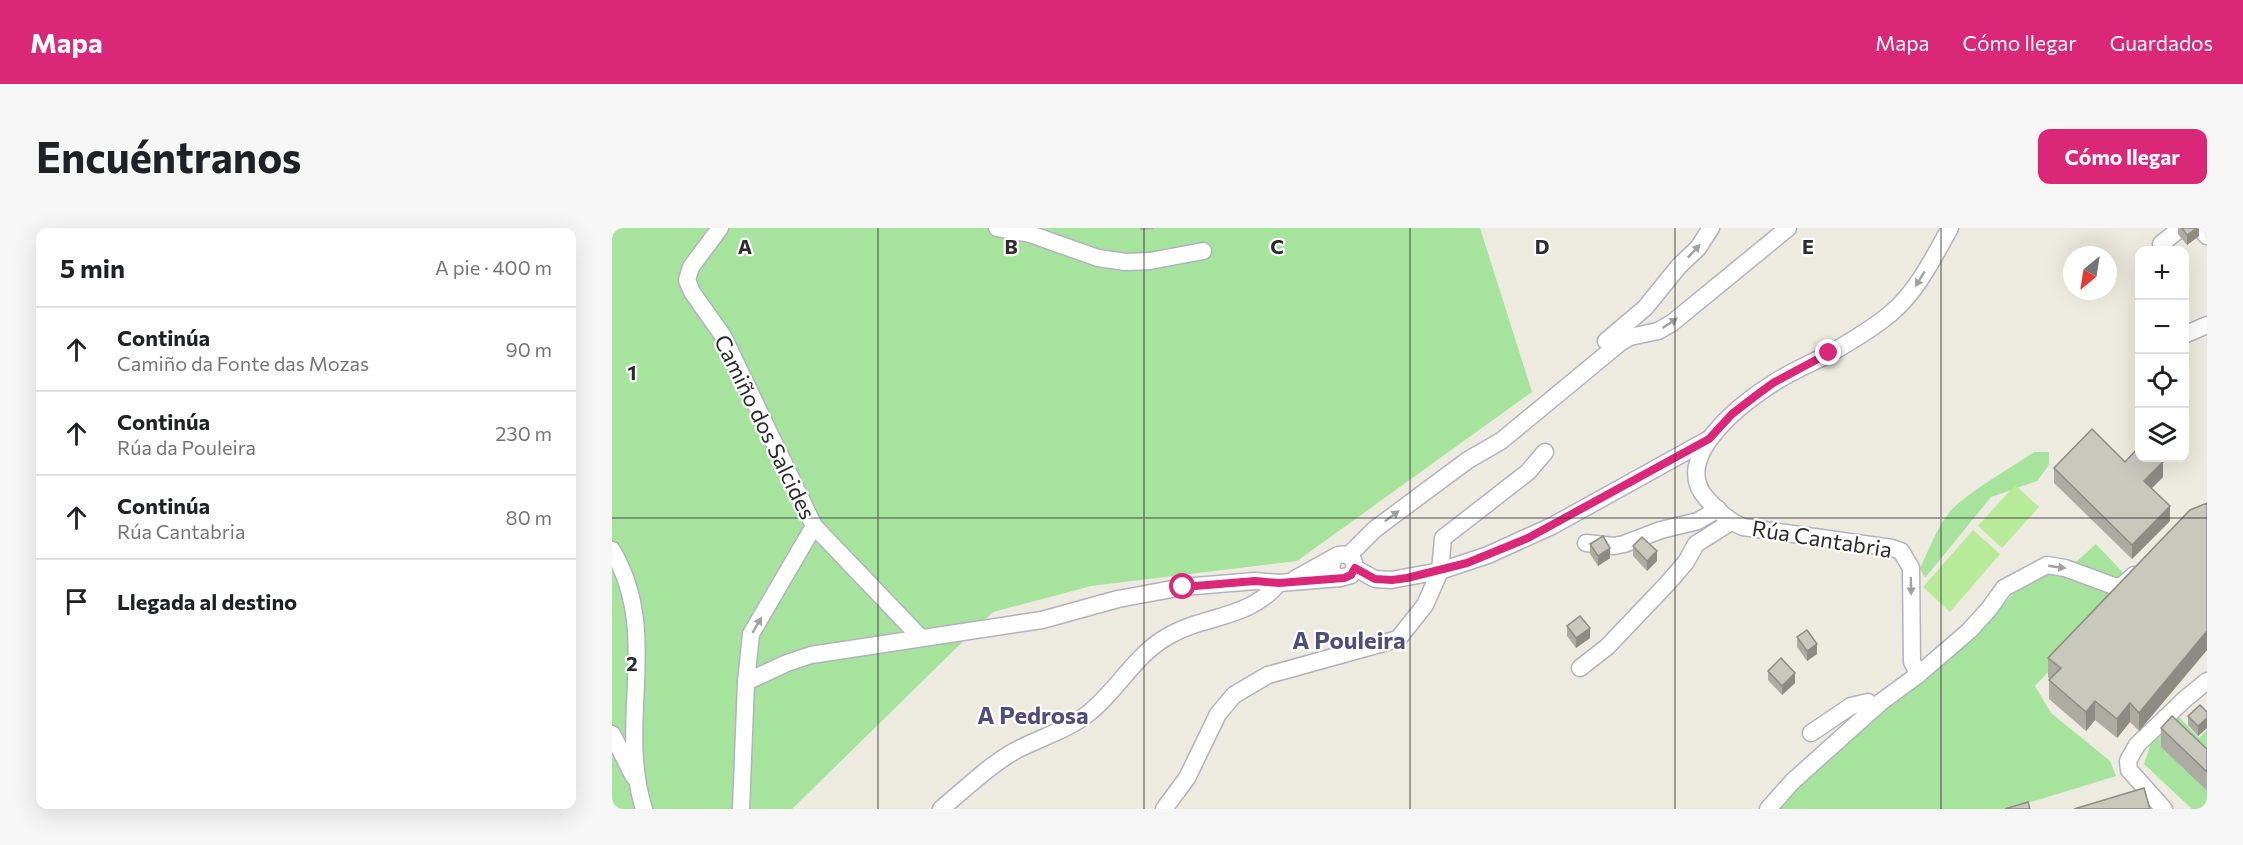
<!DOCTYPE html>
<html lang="es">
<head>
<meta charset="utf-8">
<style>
	body { margin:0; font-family:Commissioner,sans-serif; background:#f6f6f6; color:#202124 }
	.controls { position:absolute; right:18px; top:18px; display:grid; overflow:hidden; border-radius:12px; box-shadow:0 6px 24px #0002 }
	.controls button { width:54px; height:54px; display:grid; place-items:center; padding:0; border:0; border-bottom:2px solid #e0e0e0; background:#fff; color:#202124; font:30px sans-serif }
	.compass { position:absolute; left:1451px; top:18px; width:54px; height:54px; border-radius:50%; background:#fff; box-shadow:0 6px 24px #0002; rotate:210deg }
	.stop { position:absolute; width:18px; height:18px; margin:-14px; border:4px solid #db2777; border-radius:50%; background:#fff }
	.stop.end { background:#db2777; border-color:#fff; box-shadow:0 2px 6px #0008 }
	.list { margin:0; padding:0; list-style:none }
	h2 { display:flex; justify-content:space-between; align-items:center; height:78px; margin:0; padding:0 24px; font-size:26px }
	h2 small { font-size:20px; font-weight:400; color:#757577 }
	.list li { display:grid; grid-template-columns:39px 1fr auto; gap:18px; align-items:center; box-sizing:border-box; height:84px; padding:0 24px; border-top:2px solid #e0e0e0 }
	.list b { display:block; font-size:22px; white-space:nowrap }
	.list p { margin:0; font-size:20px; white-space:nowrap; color:#757577 }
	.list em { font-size:20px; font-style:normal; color:#757577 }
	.icon { flex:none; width:33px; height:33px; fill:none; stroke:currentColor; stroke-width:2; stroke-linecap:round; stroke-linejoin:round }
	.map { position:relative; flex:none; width:1595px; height:581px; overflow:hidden; border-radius:12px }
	header { display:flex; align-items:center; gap:36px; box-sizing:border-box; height:84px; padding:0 30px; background:#db2777; color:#fff }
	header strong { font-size:28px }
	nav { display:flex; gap:33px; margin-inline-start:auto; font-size:21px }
	.intro { display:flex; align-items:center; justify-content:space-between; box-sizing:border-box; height:144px; padding:0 36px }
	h1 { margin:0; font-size:42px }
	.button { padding:15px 27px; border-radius:12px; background:#db2777; color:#fff; font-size:21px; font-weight:700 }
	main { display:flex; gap:36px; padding:0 36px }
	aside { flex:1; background:#fff; border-radius:12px; box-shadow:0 6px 24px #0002 }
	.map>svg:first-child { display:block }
	.green { fill:#a6e39d }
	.pitch { fill:#b7ea99 }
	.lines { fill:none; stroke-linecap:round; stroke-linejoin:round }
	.minor-casing { stroke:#b2b2bf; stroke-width:19 }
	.minor { stroke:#fff; stroke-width:16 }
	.wall { fill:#adaca3 }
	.shaded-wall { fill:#8d8c84 }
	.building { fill:#c9c8bd; stroke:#8d8c84; stroke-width:1.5 }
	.oneway { fill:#a0a0a0 }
	.route { stroke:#db2777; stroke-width:8 }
	.grid { fill:none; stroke:#2c2c2c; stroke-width:1.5; stroke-opacity:0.55 }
	.labels { text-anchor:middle; stroke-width:4.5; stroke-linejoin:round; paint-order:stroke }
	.street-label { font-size:22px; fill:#2c2c2c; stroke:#fff }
	.neighbourhood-label { font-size:24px; font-weight:bold; fill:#4e4d7d; stroke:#fff }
	.grid-label { font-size:20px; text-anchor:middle; font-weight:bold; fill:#2c2c2c; stroke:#fff; stroke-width:4.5; stroke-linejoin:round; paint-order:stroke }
</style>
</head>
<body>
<header>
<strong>Mapa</strong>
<nav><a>Mapa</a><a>Cómo llegar</a><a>Guardados</a></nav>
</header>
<div class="intro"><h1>Encuéntranos</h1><a class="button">Cómo llegar</a></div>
<main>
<aside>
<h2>5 min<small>A pie · 400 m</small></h2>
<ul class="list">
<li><svg class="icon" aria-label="ahead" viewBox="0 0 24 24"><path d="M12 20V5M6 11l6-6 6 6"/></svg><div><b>Continúa</b><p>Camiño da Fonte das Mozas</p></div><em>90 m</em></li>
<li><svg class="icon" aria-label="ahead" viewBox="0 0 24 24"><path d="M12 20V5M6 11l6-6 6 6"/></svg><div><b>Continúa</b><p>Rúa da Pouleira</p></div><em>230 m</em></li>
<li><svg class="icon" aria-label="ahead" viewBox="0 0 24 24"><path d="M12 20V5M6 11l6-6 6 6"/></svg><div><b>Continúa</b><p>Rúa Cantabria</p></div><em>80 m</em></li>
<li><svg class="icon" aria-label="arrive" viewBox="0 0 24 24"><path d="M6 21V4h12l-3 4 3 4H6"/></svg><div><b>Llegada al destino</b></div></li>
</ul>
</aside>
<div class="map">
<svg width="1595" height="581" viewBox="0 0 1595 581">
	<rect width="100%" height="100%" fill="#edeadf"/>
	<g class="green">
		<polygon points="0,0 868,0 920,164 685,333 479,358 381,384 180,581 0,581"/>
		<path d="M1422,224h15v13l-12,16 -46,16 -66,81 -5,-10c9,-18 16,-38 28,-54 14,-19 65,-47 86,-62z"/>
		<polygon points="1484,316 1520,354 1423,458 1439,485 1498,533 1504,548 1396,581 1168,581 1189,557 1268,484 1353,416 1406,361 1428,343 1453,344"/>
		<polygon points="1565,487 1587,510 1595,502 1595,540 1549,519 1595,563 1595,581 1580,581 1532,536 1540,513"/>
	</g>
	<g class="pitch">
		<polygon points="1403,257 1427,279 1390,320 1366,298"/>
		<polygon points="1361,302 1388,326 1338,384 1311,359"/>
	</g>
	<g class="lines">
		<g class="minor-casing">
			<g id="minor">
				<polyline points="108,0 79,39 75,52 80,64 111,108 202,298 309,410"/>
				<polyline points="385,0 418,6 486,30 514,34 538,33 591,23"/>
				<polyline points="1588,0 1595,8"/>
				<polyline points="1549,16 1569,0"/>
				<polyline points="1572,107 1595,97"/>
				<polyline points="994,113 1033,80 1067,38 1086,20 1099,0"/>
				<polyline points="974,315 1002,318 1012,316 1049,302 1086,293 1106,281"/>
				<path d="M0,322c50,84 4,170 32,259"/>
				<polyline points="737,327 763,301 856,232 889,213 1009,114 1018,109 1046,103 1060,95 1176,0"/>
				<polyline points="743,340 763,351 779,352 828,343 876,327 940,298 1097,211"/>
				<path d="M683,351l43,-24c14,-3 21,9 13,20l-11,3 -7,-4 -2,-8 3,-8"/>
				<polyline points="968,440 995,419 1055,356 1074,334 1084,316 1119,294"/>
				<path d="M1307,446l-7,-12 -1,-94 -10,-17 -9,-3 -149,-21c-15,-6 -25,-16 -36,-28 -38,-40 34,-95 65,-115 18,-12 38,-20 57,-30 21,-12 43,-25 61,-40 27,-22 43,-56 60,-86"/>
				<polyline points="134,454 139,406 202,298"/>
				<polyline points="1199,505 1239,478 1256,474 1263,480"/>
				<polyline points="0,506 22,549"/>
				<polyline points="129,581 134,454 175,435 199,427 430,392 506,371 571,359 643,353 667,355 728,350"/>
				<path d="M329,581c23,-19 46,-42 72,-57 25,-14 54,-21 77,-40 27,-22 45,-56 75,-74 38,-24 82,-17 114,-55"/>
				<polyline points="552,581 575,550 606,486 622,467 656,447 786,411 813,377 828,343 831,310 916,244 933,224"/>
				<polyline points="1156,581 1181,553 1269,474 1307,446 1357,403 1377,381 1392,360 1435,337 1453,340 1502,358 1510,358 1522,347"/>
				<polyline points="1552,581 1517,542 1516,533 1525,517 1573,471 1595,453"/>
			</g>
		</g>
		<use href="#minor" class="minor"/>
	</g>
	<g class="wall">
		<polygon points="528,0 542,0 542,1 528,2"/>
		<polygon points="1566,0 1587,0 1587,8 1575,17 1566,6"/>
		<polygon points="1442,240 1551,249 1540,260 1558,293 1520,331 1442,255"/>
		<polygon points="1595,275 1595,422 1527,503 1518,494 1505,510 1483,492 1474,503 1437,471 1437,452 1438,451 1436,449 1436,430"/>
		<polygon points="978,316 998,330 986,338 978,326"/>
		<polygon points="1021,318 1045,333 1035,343 1021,328"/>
		<polygon points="955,398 978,410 964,420 955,408"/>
		<polygon points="1185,409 1205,426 1195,433 1185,419"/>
		<polygon points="1156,443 1183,455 1170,467 1156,452"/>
		<polygon points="1595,484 1595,500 1586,508 1576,497 1576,488"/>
		<polygon points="1549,500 1595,521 1595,563 1549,519"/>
	</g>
	<g class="shaded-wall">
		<polygon points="1585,0 1587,0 1587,8 1575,17 1575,7"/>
		<polygon points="1551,234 1551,249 1532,268 1532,253"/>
		<polygon points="1558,278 1558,293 1520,331 1520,317"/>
		<polygon points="998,320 998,330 986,338 986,328"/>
		<polygon points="1045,323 1045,333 1035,343 1035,333"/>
		<polygon points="978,400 978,410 964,420 964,410"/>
		<polygon points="1595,403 1595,422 1527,503 1527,485"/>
		<polygon points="1205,416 1205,426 1195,433 1195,423"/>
		<polygon points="1183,445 1183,455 1170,467 1170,458"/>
		<polygon points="1483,473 1483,492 1474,503 1474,484"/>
		<polygon points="1518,475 1518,494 1505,510 1505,491"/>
		<polygon points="1595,490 1595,500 1586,508 1586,498"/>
	</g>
	<g class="building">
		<polygon points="1570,0 1585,0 1575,7"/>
		<polygon points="1480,201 1513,234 1527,219 1527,230 1546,230 1551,234 1532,253 1558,278 1520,317 1442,240"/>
		<polygon points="1595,275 1595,403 1527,485 1518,475 1505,491 1483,473 1474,484 1437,452 1449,440 1436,430 1578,282"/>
		<polygon points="991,308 998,320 986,328 978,316"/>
		<polygon points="1030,309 1045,323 1035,333 1021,318"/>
		<polygon points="968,388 978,400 964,410 955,398"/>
		<polygon points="1195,402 1205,416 1195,423 1185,409"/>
		<polygon points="1169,430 1183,445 1170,458 1156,443"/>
		<polygon points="1588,477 1595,484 1595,490 1586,498 1576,488"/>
		<polygon points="1560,488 1595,521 1595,544 1549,500"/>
		<polygon points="1532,560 1538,581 1462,581"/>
		<polygon points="1416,574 1418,581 1393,581"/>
	</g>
	<defs><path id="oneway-solid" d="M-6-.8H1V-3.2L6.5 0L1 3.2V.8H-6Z" transform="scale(1.5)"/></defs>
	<g class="oneway">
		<use href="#oneway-solid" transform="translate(1082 23) rotate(-47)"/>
		<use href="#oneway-solid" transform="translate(1308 51) rotate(121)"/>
		<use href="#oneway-solid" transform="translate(1058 95) rotate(-34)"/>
		<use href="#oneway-solid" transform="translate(780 288) rotate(-37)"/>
		<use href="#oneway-solid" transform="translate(1445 339) rotate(8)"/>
		<use href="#oneway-solid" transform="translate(1299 358) rotate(89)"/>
		<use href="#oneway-solid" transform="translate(145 397) rotate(-60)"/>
	</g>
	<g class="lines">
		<polyline class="route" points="571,359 643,353 667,355 732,350 739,347 743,340 763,351 780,352 795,350 855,335 916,310 1097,211 1120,186 1142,169 1161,155 1217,125"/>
	</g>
	<path class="grid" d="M266,0v581M532,0v581M798,0v581M1063,0v581M1329,0v581M0,290h1595"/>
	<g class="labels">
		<g class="street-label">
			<text transform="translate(153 199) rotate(64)" y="8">Camiño dos Salcides</text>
			<text transform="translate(1210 311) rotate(9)" y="8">Rúa Cantabria</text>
		</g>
		<g class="neighbourhood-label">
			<text x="737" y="421">A Pouleira</text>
			<text x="421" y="496">A Pedrosa</text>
		</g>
	</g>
	<g class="grid-label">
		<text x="133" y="26">A</text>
		<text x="399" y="26">B</text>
		<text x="665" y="26">C</text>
		<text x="930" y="26">D</text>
		<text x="1196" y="26">E</text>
		<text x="20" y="152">1</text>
		<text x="20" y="443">2</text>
	</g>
</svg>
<div class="controls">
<button>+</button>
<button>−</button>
<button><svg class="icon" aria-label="locate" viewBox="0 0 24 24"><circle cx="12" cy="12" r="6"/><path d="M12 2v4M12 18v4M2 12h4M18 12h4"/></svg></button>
<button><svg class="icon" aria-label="layers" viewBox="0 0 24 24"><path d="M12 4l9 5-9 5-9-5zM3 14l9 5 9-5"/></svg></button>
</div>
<svg class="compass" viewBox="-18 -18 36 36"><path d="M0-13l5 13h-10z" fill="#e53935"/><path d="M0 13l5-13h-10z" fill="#757577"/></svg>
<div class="stop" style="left:571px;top:359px"></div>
<div class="stop end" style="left:1217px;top:125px"></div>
</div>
</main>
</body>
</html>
